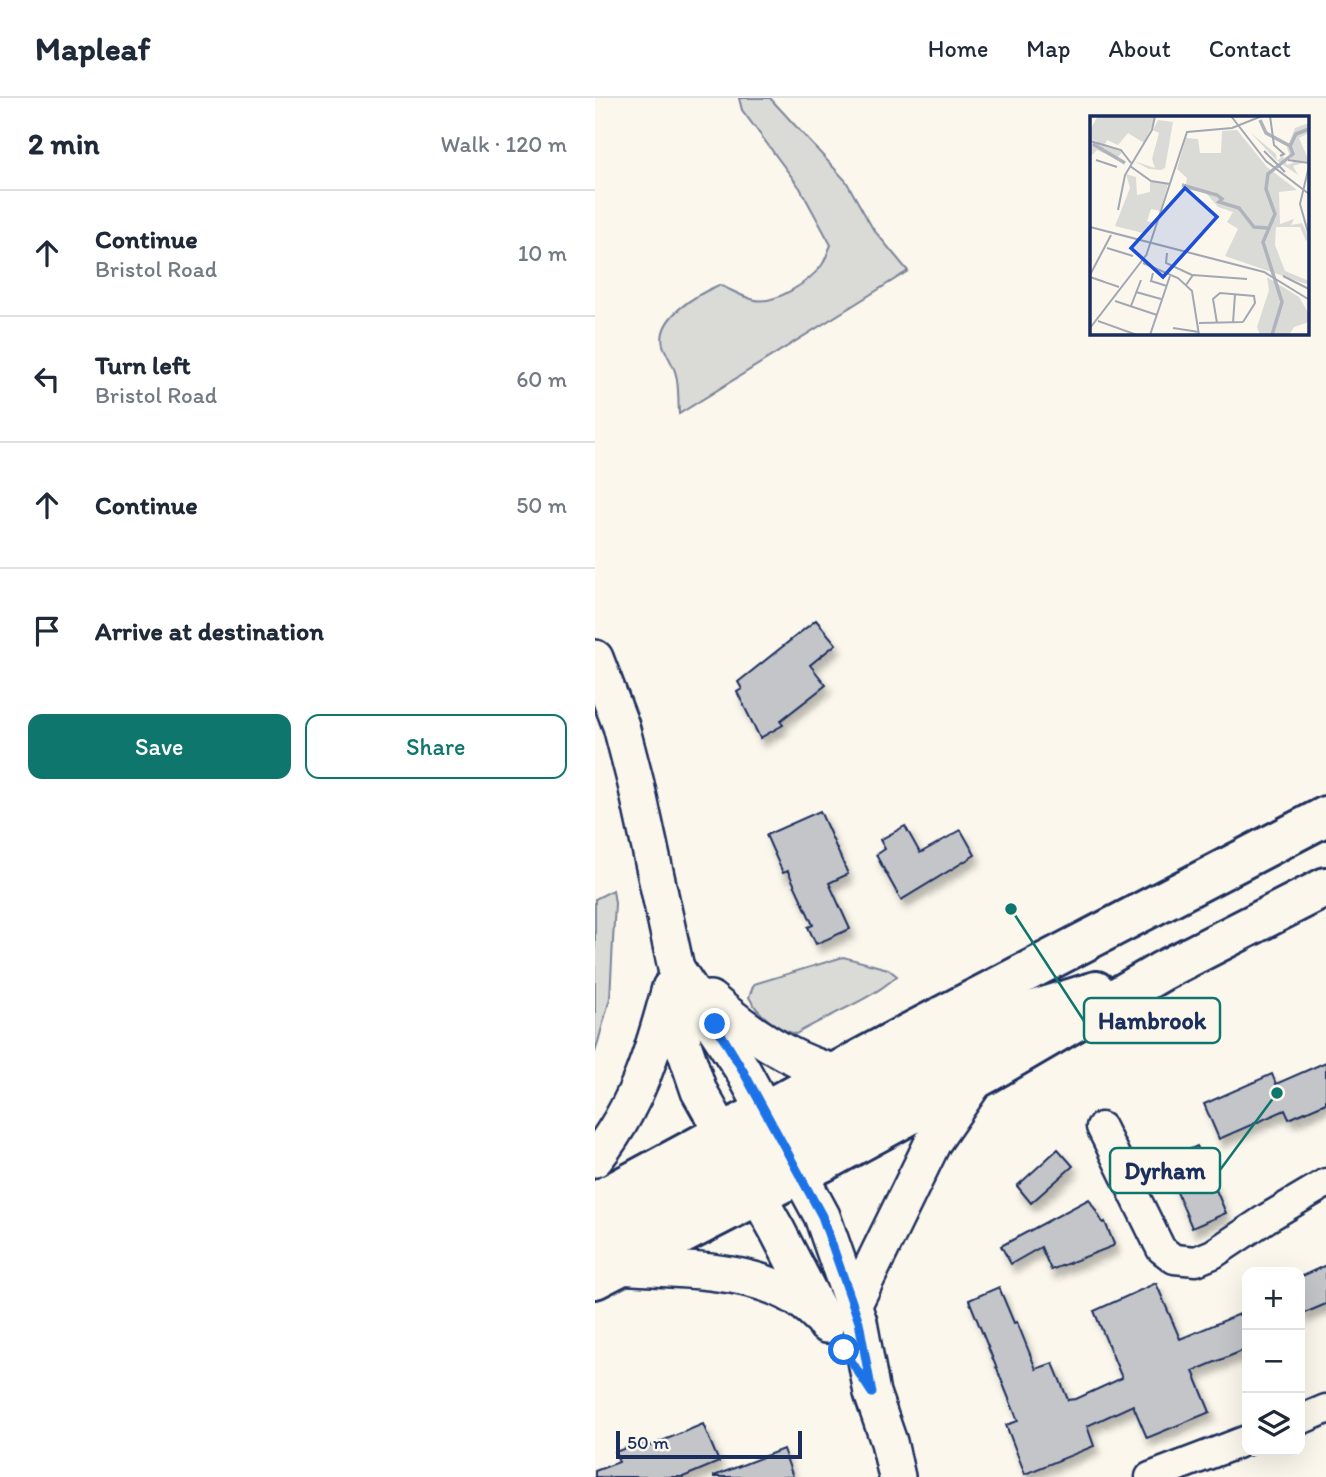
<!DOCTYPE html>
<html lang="en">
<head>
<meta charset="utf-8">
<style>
	body { margin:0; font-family:Itim,sans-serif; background:#f2f2f3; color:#1f2937 }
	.controls { position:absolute; right:21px; bottom:21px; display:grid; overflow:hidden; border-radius:14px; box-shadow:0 7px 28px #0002 }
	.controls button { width:63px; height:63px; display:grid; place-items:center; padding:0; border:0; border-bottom:2px solid #e0e1e3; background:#fff; color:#1f2937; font:35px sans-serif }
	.scale { position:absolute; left:21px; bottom:18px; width:186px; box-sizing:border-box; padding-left:7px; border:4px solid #1b2f5e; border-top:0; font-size:19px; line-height:24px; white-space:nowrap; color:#1b2f5e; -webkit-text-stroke:5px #fbf7ec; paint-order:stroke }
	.stop { position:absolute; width:21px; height:21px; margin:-16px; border:5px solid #1a73e8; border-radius:50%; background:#fff }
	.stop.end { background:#1a73e8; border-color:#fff; box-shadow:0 2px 7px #0008 }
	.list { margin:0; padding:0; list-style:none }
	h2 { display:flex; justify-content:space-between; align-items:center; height:91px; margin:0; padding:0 28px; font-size:30px }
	h2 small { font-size:23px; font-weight:400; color:#747a83 }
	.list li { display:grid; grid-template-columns:46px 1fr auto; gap:21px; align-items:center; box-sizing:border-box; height:126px; padding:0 28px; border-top:2px solid #e0e1e3 }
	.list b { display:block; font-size:26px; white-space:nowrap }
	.list p { margin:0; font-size:23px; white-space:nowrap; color:#747a83 }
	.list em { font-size:23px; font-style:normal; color:#747a83 }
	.actions { display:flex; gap:14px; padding:21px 28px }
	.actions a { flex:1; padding:16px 0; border:2px solid #0f766e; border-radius:14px; text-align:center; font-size:24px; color:#0f766e }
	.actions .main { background:#0f766e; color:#fff }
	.icon { flex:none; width:38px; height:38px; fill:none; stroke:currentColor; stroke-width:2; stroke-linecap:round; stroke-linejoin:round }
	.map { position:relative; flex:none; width:731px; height:1379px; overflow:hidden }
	header { display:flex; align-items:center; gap:42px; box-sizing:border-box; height:98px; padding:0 35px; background:#fff; border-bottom:2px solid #e0e1e3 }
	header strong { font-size:33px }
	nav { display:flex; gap:38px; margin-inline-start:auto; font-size:24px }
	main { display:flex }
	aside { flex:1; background:#fff }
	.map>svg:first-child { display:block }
	.green { fill:#dadad7; stroke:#7a849a; stroke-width:2 }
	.building { fill:#c3c5c9; stroke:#1b2f5e; stroke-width:2; filter:url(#shadow) }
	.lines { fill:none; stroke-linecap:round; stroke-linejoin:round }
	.minor-casing { stroke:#1b2f5e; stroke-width:33 }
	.major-casing { stroke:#1b2f5e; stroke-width:40 }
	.highway-casing { stroke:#1b2f5e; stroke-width:44 }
	.minor { stroke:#fbf7ec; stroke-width:28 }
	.major { stroke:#fbf7ec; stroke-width:35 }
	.highway { stroke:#fbf7ec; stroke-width:38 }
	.route { stroke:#1a73e8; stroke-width:9 }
	.inset-river { fill:none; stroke:#afb3bb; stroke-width:3.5 }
	.inset-road { fill:none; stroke:#a1a7b3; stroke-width:2 }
	.view { fill:#1d4ed8; fill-opacity:0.15; stroke:#1d4ed8; stroke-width:3.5 }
	.inset-edge { fill:none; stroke:#1b2f5e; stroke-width:3.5 }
	.leader { fill:none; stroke:#0f766e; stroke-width:2.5 }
	.callout-dot { fill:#0f766e; stroke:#fbf7ec; stroke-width:2.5 }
	.callout { fill:#fbf7ec; stroke:#0f766e; stroke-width:2.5 }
	.callout-label { font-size:24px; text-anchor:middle; font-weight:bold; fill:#1b2f5e }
</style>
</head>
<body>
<header>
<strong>Mapleaf</strong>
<nav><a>Home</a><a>Map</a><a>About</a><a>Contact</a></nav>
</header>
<main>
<aside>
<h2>2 min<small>Walk · 120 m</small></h2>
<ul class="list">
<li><svg class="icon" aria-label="ahead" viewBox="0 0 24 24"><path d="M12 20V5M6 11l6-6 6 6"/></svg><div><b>Continue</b><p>Bristol Road</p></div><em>10 m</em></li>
<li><svg class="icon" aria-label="left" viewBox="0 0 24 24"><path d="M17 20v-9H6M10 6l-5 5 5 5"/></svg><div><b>Turn left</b><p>Bristol Road</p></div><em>60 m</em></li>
<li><svg class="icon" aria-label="ahead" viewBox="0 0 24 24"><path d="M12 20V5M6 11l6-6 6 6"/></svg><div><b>Continue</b></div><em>50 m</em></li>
<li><svg class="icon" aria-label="arrive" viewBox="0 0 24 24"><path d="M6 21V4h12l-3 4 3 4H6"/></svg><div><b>Arrive at destination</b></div></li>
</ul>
<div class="actions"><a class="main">Save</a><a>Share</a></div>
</aside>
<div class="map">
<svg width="731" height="1379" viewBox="0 0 731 1379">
	<defs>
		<filter id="shadow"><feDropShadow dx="4.5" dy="8" stdDeviation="3.5" flood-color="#0004"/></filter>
	</defs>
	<rect width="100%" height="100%" fill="#fbf7ec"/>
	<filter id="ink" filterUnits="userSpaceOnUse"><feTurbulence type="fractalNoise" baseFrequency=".0143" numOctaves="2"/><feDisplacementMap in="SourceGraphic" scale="14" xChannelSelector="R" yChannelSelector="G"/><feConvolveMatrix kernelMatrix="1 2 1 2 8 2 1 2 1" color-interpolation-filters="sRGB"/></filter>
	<g filter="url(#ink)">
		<g class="green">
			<path d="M144,0h31l76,83 27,48 35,42 -229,143c-1,-13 0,-27 -3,-39 -2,-10 -10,-20 -13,-30 -7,-28 35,-51 56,-60 11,4 25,13 36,15 21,4 54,-18 67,-35 4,-6 6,-14 9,-20l-31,-57 -58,-78z"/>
			<polygon points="18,792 20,805 15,900 0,955 0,801"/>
			<path d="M248,859l45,12 9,7c-29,26 -68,38 -101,58 -18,-4 -39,-20 -47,-37l5,-13z"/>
		</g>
		<g class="building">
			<polygon points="221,522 241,546 215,567 231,587 185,623 188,627 165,640 142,594 147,591 143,584"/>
			<polygon points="225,713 253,776 234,785 255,831 221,846 213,829 218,827 193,773 188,775 171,737"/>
			<polygon points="310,728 325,755 366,732 380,757 306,802 281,757 290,751 285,742"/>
			<polygon points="731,964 731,1005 694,1021 690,1012 624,1041 609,1006 677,976 681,986"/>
			<polygon points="602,1048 631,1115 597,1130 569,1063"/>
			<polygon points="463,1051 478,1068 436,1105 422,1088"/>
			<polygon points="494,1101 508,1125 510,1124 519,1146 518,1148 456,1172 446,1149 416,1166 406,1148"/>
			<polygon points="731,1167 731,1206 705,1217 705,1179"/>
			<polygon points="561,1185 585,1241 652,1213 652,1251 598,1273 615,1314 552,1340 538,1307 492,1328 499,1348 430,1376 411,1327 423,1323 374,1202 404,1189 419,1225 422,1224 441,1271 458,1265 473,1302 481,1301 527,1280 499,1213"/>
			<polygon points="108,1326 124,1364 88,1379 0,1379 0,1373 24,1364 20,1354 47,1344 50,1350"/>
			<polygon points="188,1351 198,1379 119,1379 119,1378"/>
		</g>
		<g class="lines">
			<g class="minor-casing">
				<g id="minor">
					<polyline points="506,1029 566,1151 579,1161 601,1163 618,1156 672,1120 731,1085"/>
					<polyline points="705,1322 731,1311"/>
					<polyline points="555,1379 652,1342"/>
				</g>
			</g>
			<g class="major-casing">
				<g id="major">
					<polyline points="0,560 26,628 41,686 81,870 88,946 104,993 182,1132 231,1227"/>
					<polyline points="83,873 147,971 227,1118 264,1224 277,1295 294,1344 302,1379"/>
					<path d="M115,901c38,33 77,61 127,74"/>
					<path d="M0,1061c42,-53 58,-107 75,-171"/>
					<path d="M25,1168c64,5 152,0 199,50"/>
					<polyline points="258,1208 338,1044 383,979"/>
				</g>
			</g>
			<g class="highway-casing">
				<g id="highway">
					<polyline points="128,1036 187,1044 436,913 501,893"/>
					<polyline points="0,1104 295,945 731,718"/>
					<polyline points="0,1144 145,1068 205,1076"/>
					<polyline points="0,1181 230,1063 392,975 567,873 731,789"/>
				</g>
			</g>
			<use href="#minor" class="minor"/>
			<use href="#major" class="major"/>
			<use href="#highway" class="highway"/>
		</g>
	</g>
	<g class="lines" filter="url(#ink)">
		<polyline class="route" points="120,926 147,971 227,1118 264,1224 277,1295 249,1252"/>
	</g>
	<g transform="translate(495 18)">
		<rect width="219" height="219" fill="#fbf7ec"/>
		<path d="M8,0h56v6l-10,21 -16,-10 -10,12 -11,-5 -2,4 18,7 -7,8 -19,-9 -7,7v-14l8,-2 -8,-1v-10zM68,4l15,2 -8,46 -4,2 -12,-1 -15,-8 21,7 -3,-9 7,-26 -6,-3zM219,7v10l-10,5 10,23 -16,5 5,9 -22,-15 -25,-27 25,21 1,7 6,-5 4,9 6,-2 -6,-15 8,-20zM147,14l30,37 30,23 -18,2 1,32 14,-5 -3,6 11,-2 7,15 -3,3 -6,-14h-24l-1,18 10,26 24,10v4l-84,-29 13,-27 -11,-7 6,-10 -15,-5 -12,-14 -21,-4 2,-11 -10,-9 9,-31 12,1 2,14h21l1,-22zM36,58l10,3 1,18 13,-3v-11l18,3 -8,27 -9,-2 -4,12 8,2 -12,10 -28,-7 15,-38zM177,161l32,20 10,17v8l-15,5 -5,8h-29l-3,-8 12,-37z" fill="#dadad7"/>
		<path class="inset-river" d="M170,4l6,13 24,13M3,28l32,19M92,69l35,10 5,4 -3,3 20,6 15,19 14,1M182,219l10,-33 -19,-60 12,-28 -9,-25 2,-15 25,-20 -3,-8 6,-12 13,-5"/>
		<path class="inset-road" d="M141,0l35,45 43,33M180,0l4,29 10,9 -4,2M0,25l31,9 10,13M174,35l21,21M6,44l21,7M198,44l21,3M40,50l21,15 19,3M219,50l-9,38 9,32M28,94l7,-35 27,-45 3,-14M0,111l174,45 44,27M17,132l26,8M77,137l-1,10 26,12M56,140l41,-124 45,-4 30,-12M53,147l35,15 14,13 7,44M63,157l-2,8 16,5M0,159l21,-40M193,160l26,13M0,161l29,10M96,169l7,-10 54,4M46,176l25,7M25,185l42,14M41,190l10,-26M8,205l39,14M109,207l44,-1M127,207l-4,-24 7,-6 34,3 1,7 -12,19M143,207l2,-29M0,212l57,-74M83,212l26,4M60,219l20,-59"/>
		<path class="view" d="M95,72l32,29 -54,60 -32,-29z"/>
		<rect width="219" height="219" class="inset-edge"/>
	</g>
	<path class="leader" d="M416 811L489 923M682 995L625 1072"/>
	<g class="callout-dot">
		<circle cx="416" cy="811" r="7"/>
		<circle cx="682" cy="995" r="7"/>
	</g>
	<g class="callout">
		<rect x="489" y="900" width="136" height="45" rx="7"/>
		<rect x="515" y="1050" width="110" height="45" rx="7"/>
	</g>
	<g class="callout-label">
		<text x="557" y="931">Hambrook</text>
		<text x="570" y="1081">Dyrham</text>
	</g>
</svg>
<div class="controls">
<button>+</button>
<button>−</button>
<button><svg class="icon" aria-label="layers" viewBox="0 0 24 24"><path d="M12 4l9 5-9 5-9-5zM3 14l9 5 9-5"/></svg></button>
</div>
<div class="scale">50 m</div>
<div class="stop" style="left:249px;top:1252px"></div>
<div class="stop end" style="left:120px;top:926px"></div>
</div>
</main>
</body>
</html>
